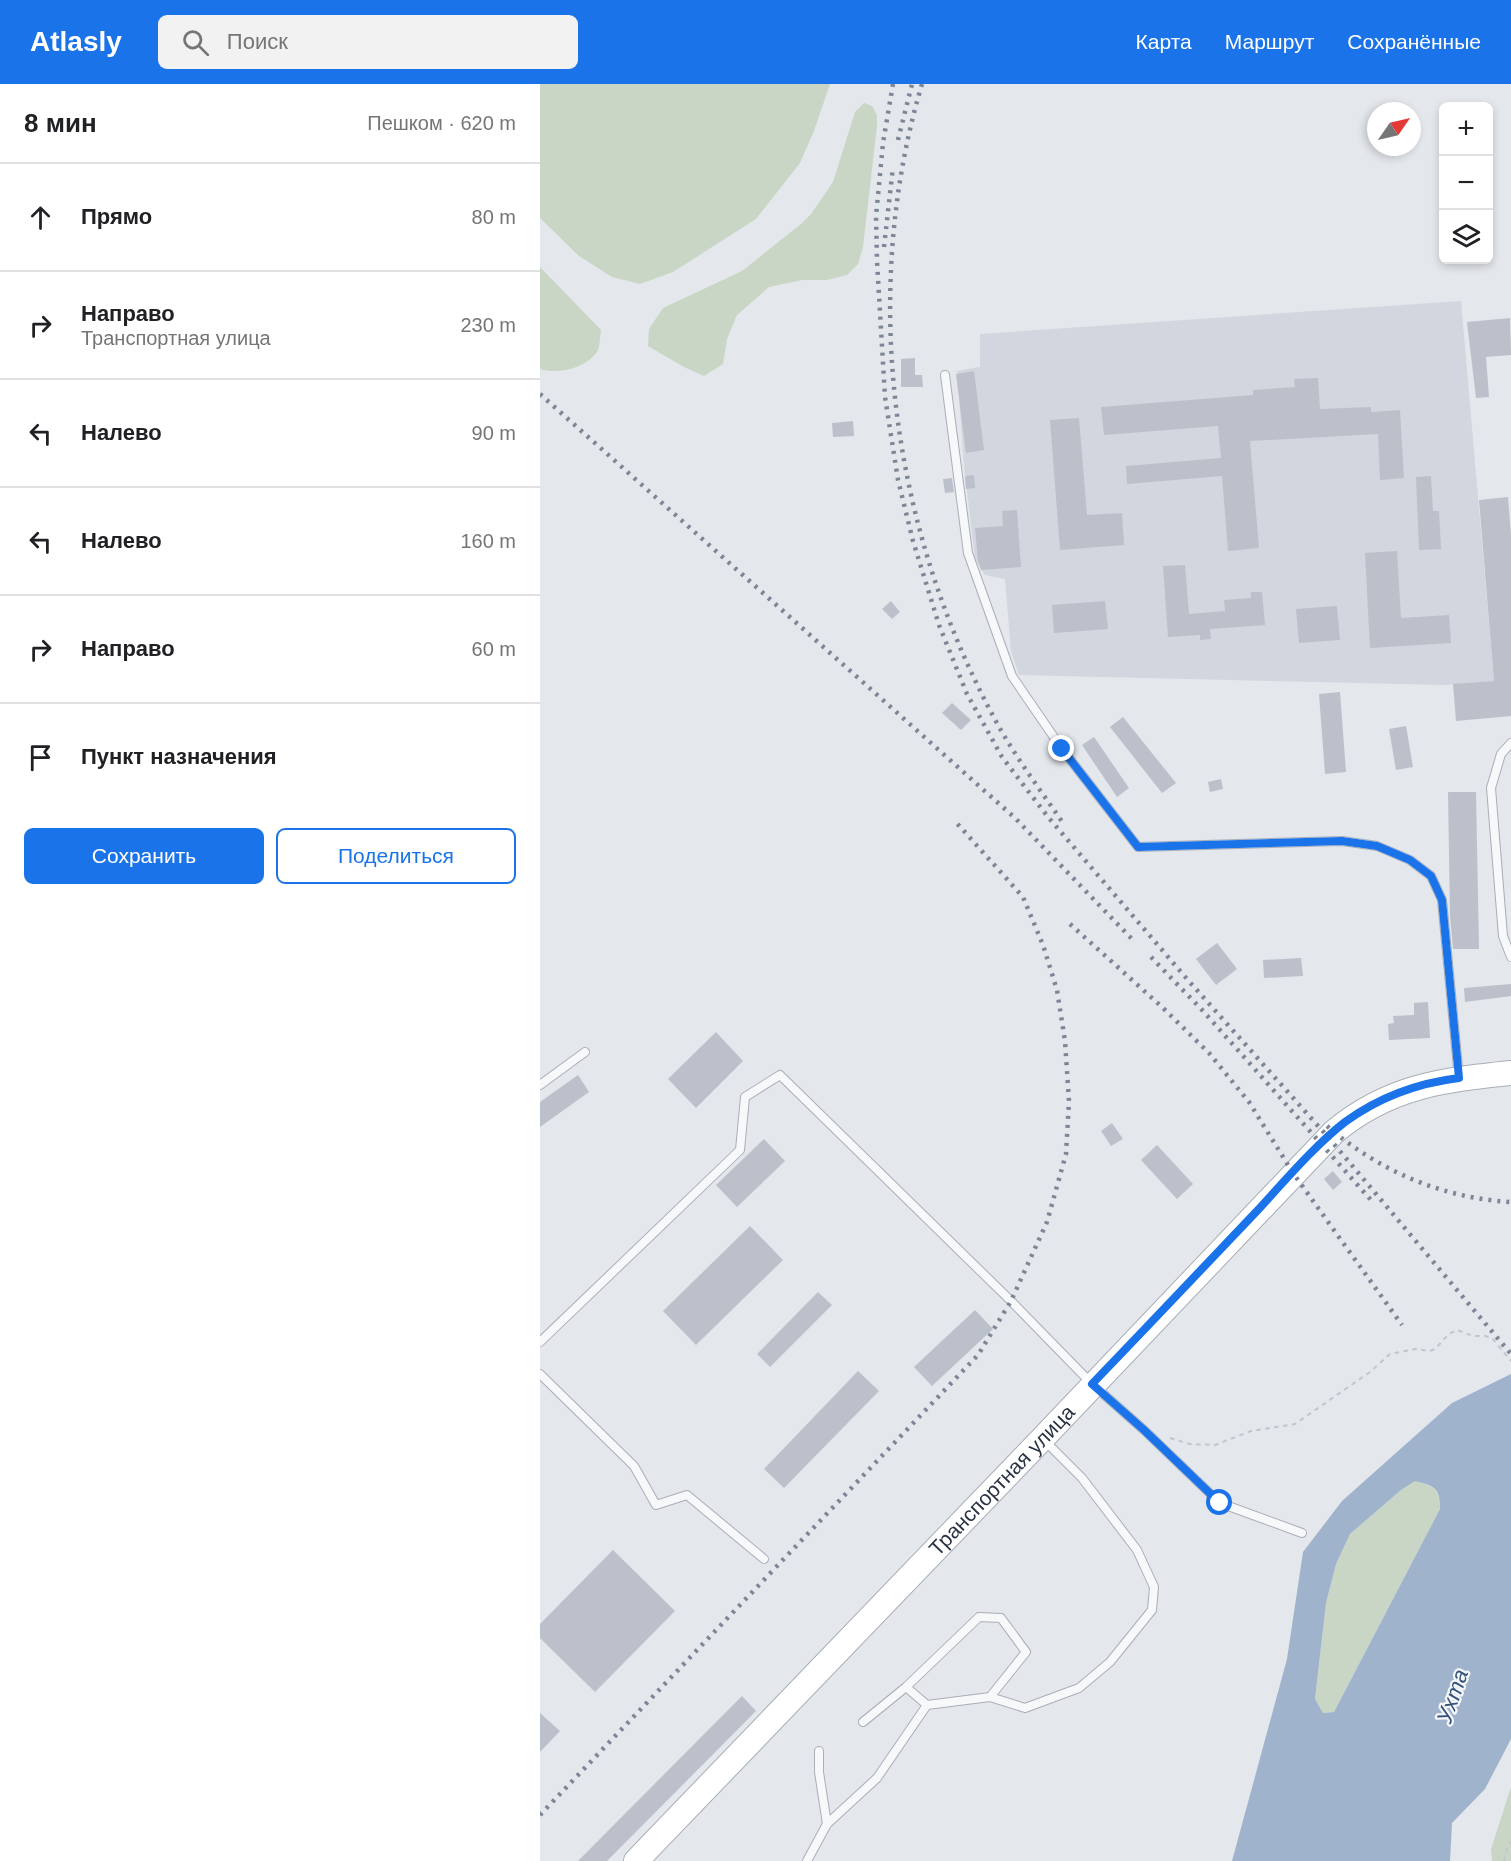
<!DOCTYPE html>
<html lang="ru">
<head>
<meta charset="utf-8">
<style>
	body { margin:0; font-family:Arial,sans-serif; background:#f2f2f2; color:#202124 }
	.controls { position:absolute; right:18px; top:18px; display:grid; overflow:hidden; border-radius:9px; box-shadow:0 3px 9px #0003 }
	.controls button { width:54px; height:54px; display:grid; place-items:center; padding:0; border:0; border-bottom:2px solid #e0e0e0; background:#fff; color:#202124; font:30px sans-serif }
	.compass { position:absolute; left:827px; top:18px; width:54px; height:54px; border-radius:50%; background:#fff; box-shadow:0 3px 9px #0003; rotate:56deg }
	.stop { position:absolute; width:18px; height:18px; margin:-14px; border:4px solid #1a73e8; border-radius:50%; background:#fff }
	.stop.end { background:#1a73e8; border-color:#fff; box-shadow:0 2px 6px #0008 }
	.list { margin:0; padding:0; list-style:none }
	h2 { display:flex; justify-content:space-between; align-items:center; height:78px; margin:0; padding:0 24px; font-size:26px }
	h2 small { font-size:20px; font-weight:400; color:#757577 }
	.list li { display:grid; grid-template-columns:39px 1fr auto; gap:18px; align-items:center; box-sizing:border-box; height:108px; padding:0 24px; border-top:2px solid #e0e0e0 }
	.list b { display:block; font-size:22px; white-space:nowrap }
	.list p { margin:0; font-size:20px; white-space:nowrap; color:#757577 }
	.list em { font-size:20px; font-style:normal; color:#757577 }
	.actions { display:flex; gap:12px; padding:18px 24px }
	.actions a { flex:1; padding:14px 0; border:2px solid #1a73e8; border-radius:9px; text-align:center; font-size:21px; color:#1a73e8 }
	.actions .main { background:#1a73e8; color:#fff }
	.icon { flex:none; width:33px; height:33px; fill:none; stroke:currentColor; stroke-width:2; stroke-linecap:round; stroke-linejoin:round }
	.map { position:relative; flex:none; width:971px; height:1777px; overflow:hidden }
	header { display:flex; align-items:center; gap:36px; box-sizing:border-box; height:84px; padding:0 30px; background:#1a73e8; color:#fff }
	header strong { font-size:28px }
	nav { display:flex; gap:33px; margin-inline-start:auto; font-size:21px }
	.search { width:420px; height:54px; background:#f2f2f2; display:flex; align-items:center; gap:15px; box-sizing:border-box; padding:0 21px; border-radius:9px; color:#757577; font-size:22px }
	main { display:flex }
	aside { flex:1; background:#fff }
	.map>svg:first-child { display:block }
	.built { fill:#d2d6de }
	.green { fill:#c9d6c5 }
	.water { fill:#9fb4cc; fill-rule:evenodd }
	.building { fill:#bbc0ca }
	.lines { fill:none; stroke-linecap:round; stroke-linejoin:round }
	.lane-casing { stroke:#a9aeb7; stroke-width:10 }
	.secondary-casing { stroke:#a9aeb7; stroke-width:26 }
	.path { stroke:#c2c5cb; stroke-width:2; stroke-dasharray:4.5 4.5; stroke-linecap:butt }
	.lane { stroke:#f7f8fa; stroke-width:8 }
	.secondary { stroke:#fff; stroke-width:24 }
	.rail { stroke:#7d8696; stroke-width:4.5; stroke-dasharray:3 6; stroke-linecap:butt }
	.route { stroke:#1a73e8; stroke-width:8 }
	.labels { text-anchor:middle; stroke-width:4.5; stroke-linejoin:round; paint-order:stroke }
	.street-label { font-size:21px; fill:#2b3445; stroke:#f4f6f9 }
	.water-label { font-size:22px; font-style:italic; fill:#34527a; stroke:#f4f6f9 }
</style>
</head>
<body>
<header>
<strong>Atlasly</strong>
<div class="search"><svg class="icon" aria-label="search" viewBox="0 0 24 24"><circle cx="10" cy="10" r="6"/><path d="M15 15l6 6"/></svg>Поиск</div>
<nav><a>Карта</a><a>Маршрут</a><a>Сохранённые</a></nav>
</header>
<main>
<aside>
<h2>8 мин<small>Пешком · 620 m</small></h2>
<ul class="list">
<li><svg class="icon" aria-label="ahead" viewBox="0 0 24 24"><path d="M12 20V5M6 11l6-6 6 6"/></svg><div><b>Прямо</b></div><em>80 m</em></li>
<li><svg class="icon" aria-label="right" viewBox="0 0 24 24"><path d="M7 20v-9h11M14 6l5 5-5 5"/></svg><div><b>Направо</b><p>Транспортная улица</p></div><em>230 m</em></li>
<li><svg class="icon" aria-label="left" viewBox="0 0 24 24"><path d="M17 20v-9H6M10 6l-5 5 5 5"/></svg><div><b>Налево</b></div><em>90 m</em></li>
<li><svg class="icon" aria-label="left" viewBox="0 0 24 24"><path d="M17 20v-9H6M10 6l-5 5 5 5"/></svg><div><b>Налево</b></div><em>160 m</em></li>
<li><svg class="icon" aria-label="right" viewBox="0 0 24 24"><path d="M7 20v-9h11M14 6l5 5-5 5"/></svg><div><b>Направо</b></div><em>60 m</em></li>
<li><svg class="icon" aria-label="arrive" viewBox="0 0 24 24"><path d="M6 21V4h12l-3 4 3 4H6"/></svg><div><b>Пункт назначения</b></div></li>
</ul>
<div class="actions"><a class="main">Сохранить</a><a>Поделиться</a></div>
</aside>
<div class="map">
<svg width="971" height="1777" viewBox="0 0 971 1777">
	<rect width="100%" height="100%" fill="#e4e7ec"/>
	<polygon class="built" points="921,217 954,597 906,601 479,591 471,567 465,495 445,491 435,475 424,381 417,287 440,283 440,250"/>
	<g class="green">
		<polygon points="0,0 290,0 274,47 260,79 216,135 133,188 100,200 72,193 39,172 0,134"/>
		<polygon points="324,19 332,22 337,31 337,42 323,163 318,180 307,191 287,196 262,196 229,203 197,231 187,255 183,280 164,292 144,283 108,262 109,245 123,224 202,187 261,140 271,130 293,98 315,28"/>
		<path d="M0,183l61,63c-1,6 -1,15 -3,20 -10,18 -40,25 -58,19z"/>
		<path d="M875,1397c20,6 24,7 25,28l-106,203 -11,1 -8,-14 11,-96 10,-39 14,-30 51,-44z"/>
		<polygon points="971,1703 971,1777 952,1777 951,1765"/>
	</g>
	<path class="water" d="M971,1290v365l-26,50 -33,34 -2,38h-218l55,-202 16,-107 39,-51 110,-98zM875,1397c20,5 25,7 25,28l-106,203 -11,1 -8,-14 11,-96 10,-39 14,-30 51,-44z"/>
	<g class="building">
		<polygon points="970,234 971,271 946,273 949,313 936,314 927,238"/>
		<polygon points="375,274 375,291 382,291 383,303 361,303 361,275"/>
		<polygon points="434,287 444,366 426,369 416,290"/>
		<polygon points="778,294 780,325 831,323 831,328 860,326 864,394 840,396 838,350 710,357 719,464 688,467 682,392 587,400 586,382 681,374 678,342 564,351 561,323 713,311 713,306 755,303 754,295"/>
		<polygon points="539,334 547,431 582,429 584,461 520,466 510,336"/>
		<polygon points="313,337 314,352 293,353 292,339"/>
		<polygon points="434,391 435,404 426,405 425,392"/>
		<polygon points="891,392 893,427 899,427 901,465 879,466 876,393"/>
		<polygon points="412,394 414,408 405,409 403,395"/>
		<polygon points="968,413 971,451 971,632 916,637 913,600 954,597 939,416"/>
		<polygon points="477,426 481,483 441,486 438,477 435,444 463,442 462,427"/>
		<polygon points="857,467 861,534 909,531 911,559 830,564 825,469"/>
		<polygon points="645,481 649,530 685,527 684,516 711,514 711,508 722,508 725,541 670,545 671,555 660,556 660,551 628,553 623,482"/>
		<polygon points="351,517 360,528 352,535 342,525"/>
		<polygon points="565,517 568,545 514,549 512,521"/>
		<polygon points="797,522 800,556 759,559 756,525"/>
		<polygon points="800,608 806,688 785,690 779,610"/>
		<polygon points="412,619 431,636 421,646 402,629"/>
		<polygon points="583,633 636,699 622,709 570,643"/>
		<polygon points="866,642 873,683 856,686 849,645"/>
		<polygon points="554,653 589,704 577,713 542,661"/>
		<polygon points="681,695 683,705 670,708 668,698"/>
		<polygon points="908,708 936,708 939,865 913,865 910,831"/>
		<polygon points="677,859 697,885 676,901 656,875"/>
		<polygon points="761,874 763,892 724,894 723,876"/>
		<polygon points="971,900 971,912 925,918 924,904"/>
		<polygon points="888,918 890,954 849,956 848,940 854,939 853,932 874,931 874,919"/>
		<polygon points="176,948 203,977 156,1024 128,995"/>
		<polygon points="38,991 49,1008 0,1043 0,1018"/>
		<polygon points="572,1039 583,1055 571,1062 561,1047"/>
		<polygon points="224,1055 245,1077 197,1123 176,1101"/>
		<polygon points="617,1061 653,1100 637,1115 601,1076"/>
		<polygon points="793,1087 802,1098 793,1106 784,1095"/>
		<polygon points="210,1142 243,1176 156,1261 123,1227"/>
		<polygon points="278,1208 292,1221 230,1283 217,1270"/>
		<polygon points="435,1226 453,1245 392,1302 374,1283"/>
		<polygon points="318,1287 339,1307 244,1404 224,1385"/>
		<polygon points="73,1466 135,1527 55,1608 0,1554 0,1540"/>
		<polygon points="202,1612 216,1627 67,1777 38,1777"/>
		<polygon points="0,1629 20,1647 0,1668"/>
	</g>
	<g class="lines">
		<g class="lane-casing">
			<g id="lane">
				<polyline points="405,291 428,469 472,592 522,665 598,763 802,757 837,762 870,776 891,792 902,816 919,994"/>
				<polyline points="971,659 961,670 951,704 963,852 971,873"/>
				<polyline points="0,1001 45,968"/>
				<polyline points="0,1258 200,1066 205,1013 240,991 471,1217 552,1300 604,1346 680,1419 762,1449"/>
				<polyline points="0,1290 94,1382 116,1421 147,1411 224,1475"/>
				<polyline points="366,1603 387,1621"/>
				<polyline points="323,1638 366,1603 439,1533 461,1534 486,1568 450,1613"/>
				<polyline points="279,1667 279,1688 287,1740"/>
				<polyline points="267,1777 287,1740 337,1694 387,1621 450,1613 485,1624 539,1604 570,1578 612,1526 614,1503 597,1466 542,1394 504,1356"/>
			</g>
		</g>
		<g class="secondary-casing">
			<g id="secondary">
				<path id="s1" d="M96,1777l406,-422 292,-307c55,-46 109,-52 177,-59"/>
			</g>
		</g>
		<g class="path">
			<polyline points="630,1354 650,1360 675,1361 711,1347 755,1340 830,1288 850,1270 875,1265 890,1267 895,1265 909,1250 917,1246 933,1252 945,1252 952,1254 971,1277"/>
			<polyline points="964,1777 967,1764 971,1758"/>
		</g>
		<use href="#lane" class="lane"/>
		<use href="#secondary" class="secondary"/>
		<g class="rail">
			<polyline points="353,0 343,59 336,132 337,177 345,313 358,396 373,457 399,541 427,610 462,673 508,733 647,895 788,1053 971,1270"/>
			<path d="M382,0c-63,211 -30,449 76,641 19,34 43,66 65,98"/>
			<polyline points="358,56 372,0"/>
			<polyline points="344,163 353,83"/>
			<polyline points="0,310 475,734 592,855"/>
			<polyline points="530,840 622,923 669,969 709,1018 753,1089 862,1241"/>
			<polyline points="611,873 664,928 831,1116"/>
			<path d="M787,1042c52,45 115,72 184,76"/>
			<polyline points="0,1731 438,1271 471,1217 507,1138 526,1070 529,1017 525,957 517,906 503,861 483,813 414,736"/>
		</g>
	</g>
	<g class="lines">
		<path class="route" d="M522,665l76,98 204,-6 35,5 33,14 21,16 11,24 17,178c-41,5 -81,20 -114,44 -30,23 -63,62 -89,90 -55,58 -109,115 -164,172l52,46 76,73"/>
	</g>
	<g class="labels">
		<g class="street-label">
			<text dy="7" stroke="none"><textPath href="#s1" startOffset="528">Транспортная улица</textPath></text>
		</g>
		<g class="water-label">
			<text transform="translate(912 1612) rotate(-71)" y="8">Ухта</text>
		</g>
	</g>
</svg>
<div class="controls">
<button>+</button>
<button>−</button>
<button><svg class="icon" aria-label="layers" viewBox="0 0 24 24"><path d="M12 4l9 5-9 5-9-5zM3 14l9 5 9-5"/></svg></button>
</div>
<svg class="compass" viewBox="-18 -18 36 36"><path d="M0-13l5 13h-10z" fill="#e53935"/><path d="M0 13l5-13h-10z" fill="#757577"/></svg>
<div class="stop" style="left:680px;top:1419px"></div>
<div class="stop end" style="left:522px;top:665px"></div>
</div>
</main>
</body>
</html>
